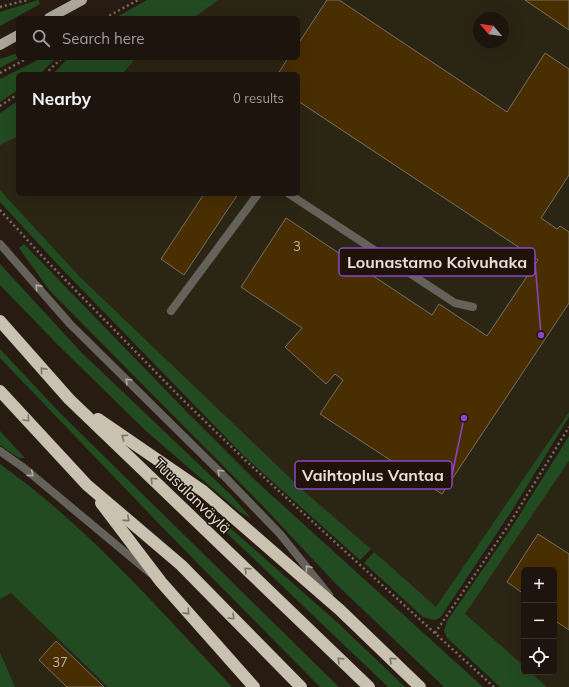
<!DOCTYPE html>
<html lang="en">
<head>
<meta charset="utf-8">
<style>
	body { margin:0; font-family:Mulish,sans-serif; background:#2b211c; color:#f1f3f6 }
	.controls { position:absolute; right:12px; bottom:12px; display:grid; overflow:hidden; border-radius:6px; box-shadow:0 4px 16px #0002 }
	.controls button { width:36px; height:36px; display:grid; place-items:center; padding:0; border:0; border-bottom:1px solid #3c332e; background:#1e140e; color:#f1f3f6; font:20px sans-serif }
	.compass { position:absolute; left:473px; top:12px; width:36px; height:36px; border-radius:50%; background:#1e140e; box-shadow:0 4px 16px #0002; rotate:299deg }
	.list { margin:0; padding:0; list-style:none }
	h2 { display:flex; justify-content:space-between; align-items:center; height:52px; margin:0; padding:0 16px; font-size:17px }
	h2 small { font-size:13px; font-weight:400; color:#a19e9e }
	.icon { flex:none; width:22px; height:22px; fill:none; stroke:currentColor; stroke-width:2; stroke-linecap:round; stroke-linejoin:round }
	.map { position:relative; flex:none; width:569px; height:687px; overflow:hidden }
	.search { position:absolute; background:#1e140e; box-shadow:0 4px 16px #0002; left:16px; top:16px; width:284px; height:44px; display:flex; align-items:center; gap:10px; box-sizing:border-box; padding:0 14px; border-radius:6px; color:#a19e9e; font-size:15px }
	.panel { position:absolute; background:#1e140e; box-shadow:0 4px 16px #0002; left:16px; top:72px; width:284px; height:124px; border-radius:6px }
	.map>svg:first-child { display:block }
	.industrial { fill:#2b2514; fill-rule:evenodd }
	.green { fill:#234b21 }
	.building { fill:#482e00; stroke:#7b7162 }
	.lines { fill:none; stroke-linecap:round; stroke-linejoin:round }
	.path { stroke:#786c65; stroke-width:2.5; stroke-dasharray:2 3; stroke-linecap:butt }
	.service { stroke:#65625b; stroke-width:8 }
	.primary { stroke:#aca798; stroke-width:10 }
	.motorway { stroke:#c9c2b0; stroke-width:12 }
	.oneway { stroke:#b4ada7 }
	.oneway2 { stroke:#7c7365 }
	.labels { text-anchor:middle; stroke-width:3; stroke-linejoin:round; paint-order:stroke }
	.number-label { font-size:13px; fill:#c0b3a3 }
	.street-label { font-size:15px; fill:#e8dfd9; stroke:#1e1209 }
	.leader { fill:none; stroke:#8b47c3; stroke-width:1.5 }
	.callout-dot { fill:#8b47c3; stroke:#1e1209; stroke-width:1.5 }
	.callout { fill:#1e1209; stroke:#8b47c3; stroke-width:1.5 }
	.callout-label { font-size:16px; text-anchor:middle; font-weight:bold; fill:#e8dfd9 }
</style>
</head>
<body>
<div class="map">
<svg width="569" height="687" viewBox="0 0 569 687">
	<rect width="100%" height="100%" fill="#281b12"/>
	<g class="industrial">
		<path d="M198,0h371v412l-133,196 -130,-115 -226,-216 -80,-87v-58l18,-9v71h280v-120h-190l12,-16h178v-40h-130zM479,18h24v24h-24z"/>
		<path d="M569,461v226h-40l-71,-64zM524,570h30v102h-30z"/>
		<polygon points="0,580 132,687 15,687 0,652"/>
	</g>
	<g class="green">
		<polygon points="38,0 40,4 0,26 0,12"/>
		<polygon points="147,0 218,0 193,18 115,18"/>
		<polygon points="18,53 19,58 0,68 0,59"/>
		<polygon points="42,58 56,58 40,74 18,74 18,90 0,102 0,79"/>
		<polygon points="68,58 136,58 122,74 53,74"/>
		<polygon points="18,101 18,136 0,145 0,113"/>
		<polygon points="0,190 80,277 306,493 371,549 360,560 244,456 60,267 0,202"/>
		<polygon points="24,244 187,412 256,481 483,687 444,687 336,584 260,503 50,291 19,248"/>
		<polygon points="0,264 81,352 231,495 251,518 240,512 146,431 57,344 0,285"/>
		<polygon points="0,349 62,415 339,687 320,687 163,528 0,358"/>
		<polygon points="569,412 569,417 513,509 440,618 434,620 423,617 364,563 374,552 436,607"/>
		<polygon points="0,431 25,458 19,458 0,445"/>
		<polygon points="569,436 569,461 465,614 524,666 524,672 530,672 547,687 500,687 447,638 444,631 447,621 510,530"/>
		<path d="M0,464c13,10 26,19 39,30 70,57 131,127 193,193h-124l-97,-94 -11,6z"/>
		<polygon points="209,512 212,512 339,624 405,687 388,687 210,517"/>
		<polygon points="0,652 15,687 0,687"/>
	</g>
	<g class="building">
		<polygon points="327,0 339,0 507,112 545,53 569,69 569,175 541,218 557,229 560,226 569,232 569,303 442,494 320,414 343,380 335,374 326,384 285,347 302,328 241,287 286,218 432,315 439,304 487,336 538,260 298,101 298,74 278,74 288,58 298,58 298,44"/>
		<polygon points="525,0 569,0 569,30"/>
		<polygon points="204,194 238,194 184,275 161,259"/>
		<polygon points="538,534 569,554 569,630 554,620 554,570 524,570 524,594 507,582"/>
		<polygon points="56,641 104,687 67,687 39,660"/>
	</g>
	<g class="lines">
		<g class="path">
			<polyline points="0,7 27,0"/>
			<polyline points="105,18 138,0"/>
			<polyline points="0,73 28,58"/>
			<polyline points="45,74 62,58"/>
			<polyline points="0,106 18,94"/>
			<polyline points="0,210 42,256 182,399 245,460 494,687"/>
			<polyline points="435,633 508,526 569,427"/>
		</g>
		<g class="service">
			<polyline points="289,194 455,303 473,307"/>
			<polyline points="0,244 70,324 226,478 280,534 329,595"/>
			<polyline points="171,311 258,194"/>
			<polyline points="0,451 24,468 150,573"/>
		</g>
		<g class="primary">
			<polyline points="49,18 82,0"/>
			<polyline points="0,45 18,35"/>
		</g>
		<g class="motorway">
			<polyline points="0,321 69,399 369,687"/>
			<polyline points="0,391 87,485 181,565 301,687"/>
			<polyline points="98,419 203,491 340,610 420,687"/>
			<polyline points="101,503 161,582 254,687"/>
		</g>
	</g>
	<defs><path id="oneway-chevron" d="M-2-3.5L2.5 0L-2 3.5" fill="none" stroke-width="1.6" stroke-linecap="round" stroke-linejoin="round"/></defs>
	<g class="oneway">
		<use href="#oneway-chevron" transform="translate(38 287) rotate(-131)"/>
		<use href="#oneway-chevron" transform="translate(128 381) rotate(-135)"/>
		<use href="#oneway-chevron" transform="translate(220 472) rotate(-135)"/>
		<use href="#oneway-chevron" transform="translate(31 474) rotate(40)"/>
		<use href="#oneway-chevron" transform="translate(308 568) rotate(-128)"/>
	</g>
	<g class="oneway2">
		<use href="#oneway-chevron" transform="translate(43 370) rotate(-131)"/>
		<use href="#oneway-chevron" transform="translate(27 419) rotate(47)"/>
		<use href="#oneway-chevron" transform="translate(124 437) rotate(-146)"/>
		<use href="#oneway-chevron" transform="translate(153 480) rotate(-136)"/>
		<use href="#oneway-chevron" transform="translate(127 519) rotate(41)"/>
		<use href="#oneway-chevron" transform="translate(247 570) rotate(-136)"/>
		<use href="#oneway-chevron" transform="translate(187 612) rotate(48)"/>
		<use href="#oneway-chevron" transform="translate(232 617) rotate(46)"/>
		<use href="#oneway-chevron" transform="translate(340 660) rotate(-136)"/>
		<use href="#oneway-chevron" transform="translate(392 660) rotate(-136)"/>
	</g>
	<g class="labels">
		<g class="number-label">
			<text x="297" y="251">3</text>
			<text x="60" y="667">37</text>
		</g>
		<g class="street-label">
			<text transform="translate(192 496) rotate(44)" y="5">Tuusulanväylä</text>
		</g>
	</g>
	<path class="leader" d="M541 335L535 262M464 418L452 475"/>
	<g class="callout-dot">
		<circle cx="541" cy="335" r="4"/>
		<circle cx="464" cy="418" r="4"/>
	</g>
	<g class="callout">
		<rect x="339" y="248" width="196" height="28" rx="4"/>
		<rect x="295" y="461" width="157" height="28" rx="4"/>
	</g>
	<g class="callout-label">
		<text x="437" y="268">Lounastamo Koivuhaka</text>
		<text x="373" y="481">Vaihtoplus Vantaa</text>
	</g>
</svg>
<div class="controls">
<button>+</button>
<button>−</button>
<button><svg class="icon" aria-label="locate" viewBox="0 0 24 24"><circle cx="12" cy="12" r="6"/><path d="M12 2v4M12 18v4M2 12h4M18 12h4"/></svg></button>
</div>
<svg class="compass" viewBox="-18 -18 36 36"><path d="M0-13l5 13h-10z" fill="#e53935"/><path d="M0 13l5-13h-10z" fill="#a19e9e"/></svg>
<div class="search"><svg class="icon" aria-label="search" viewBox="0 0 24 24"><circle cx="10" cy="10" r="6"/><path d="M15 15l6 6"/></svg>Search here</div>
<section class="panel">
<h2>Nearby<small>0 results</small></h2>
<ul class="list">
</ul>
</section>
</div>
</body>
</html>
